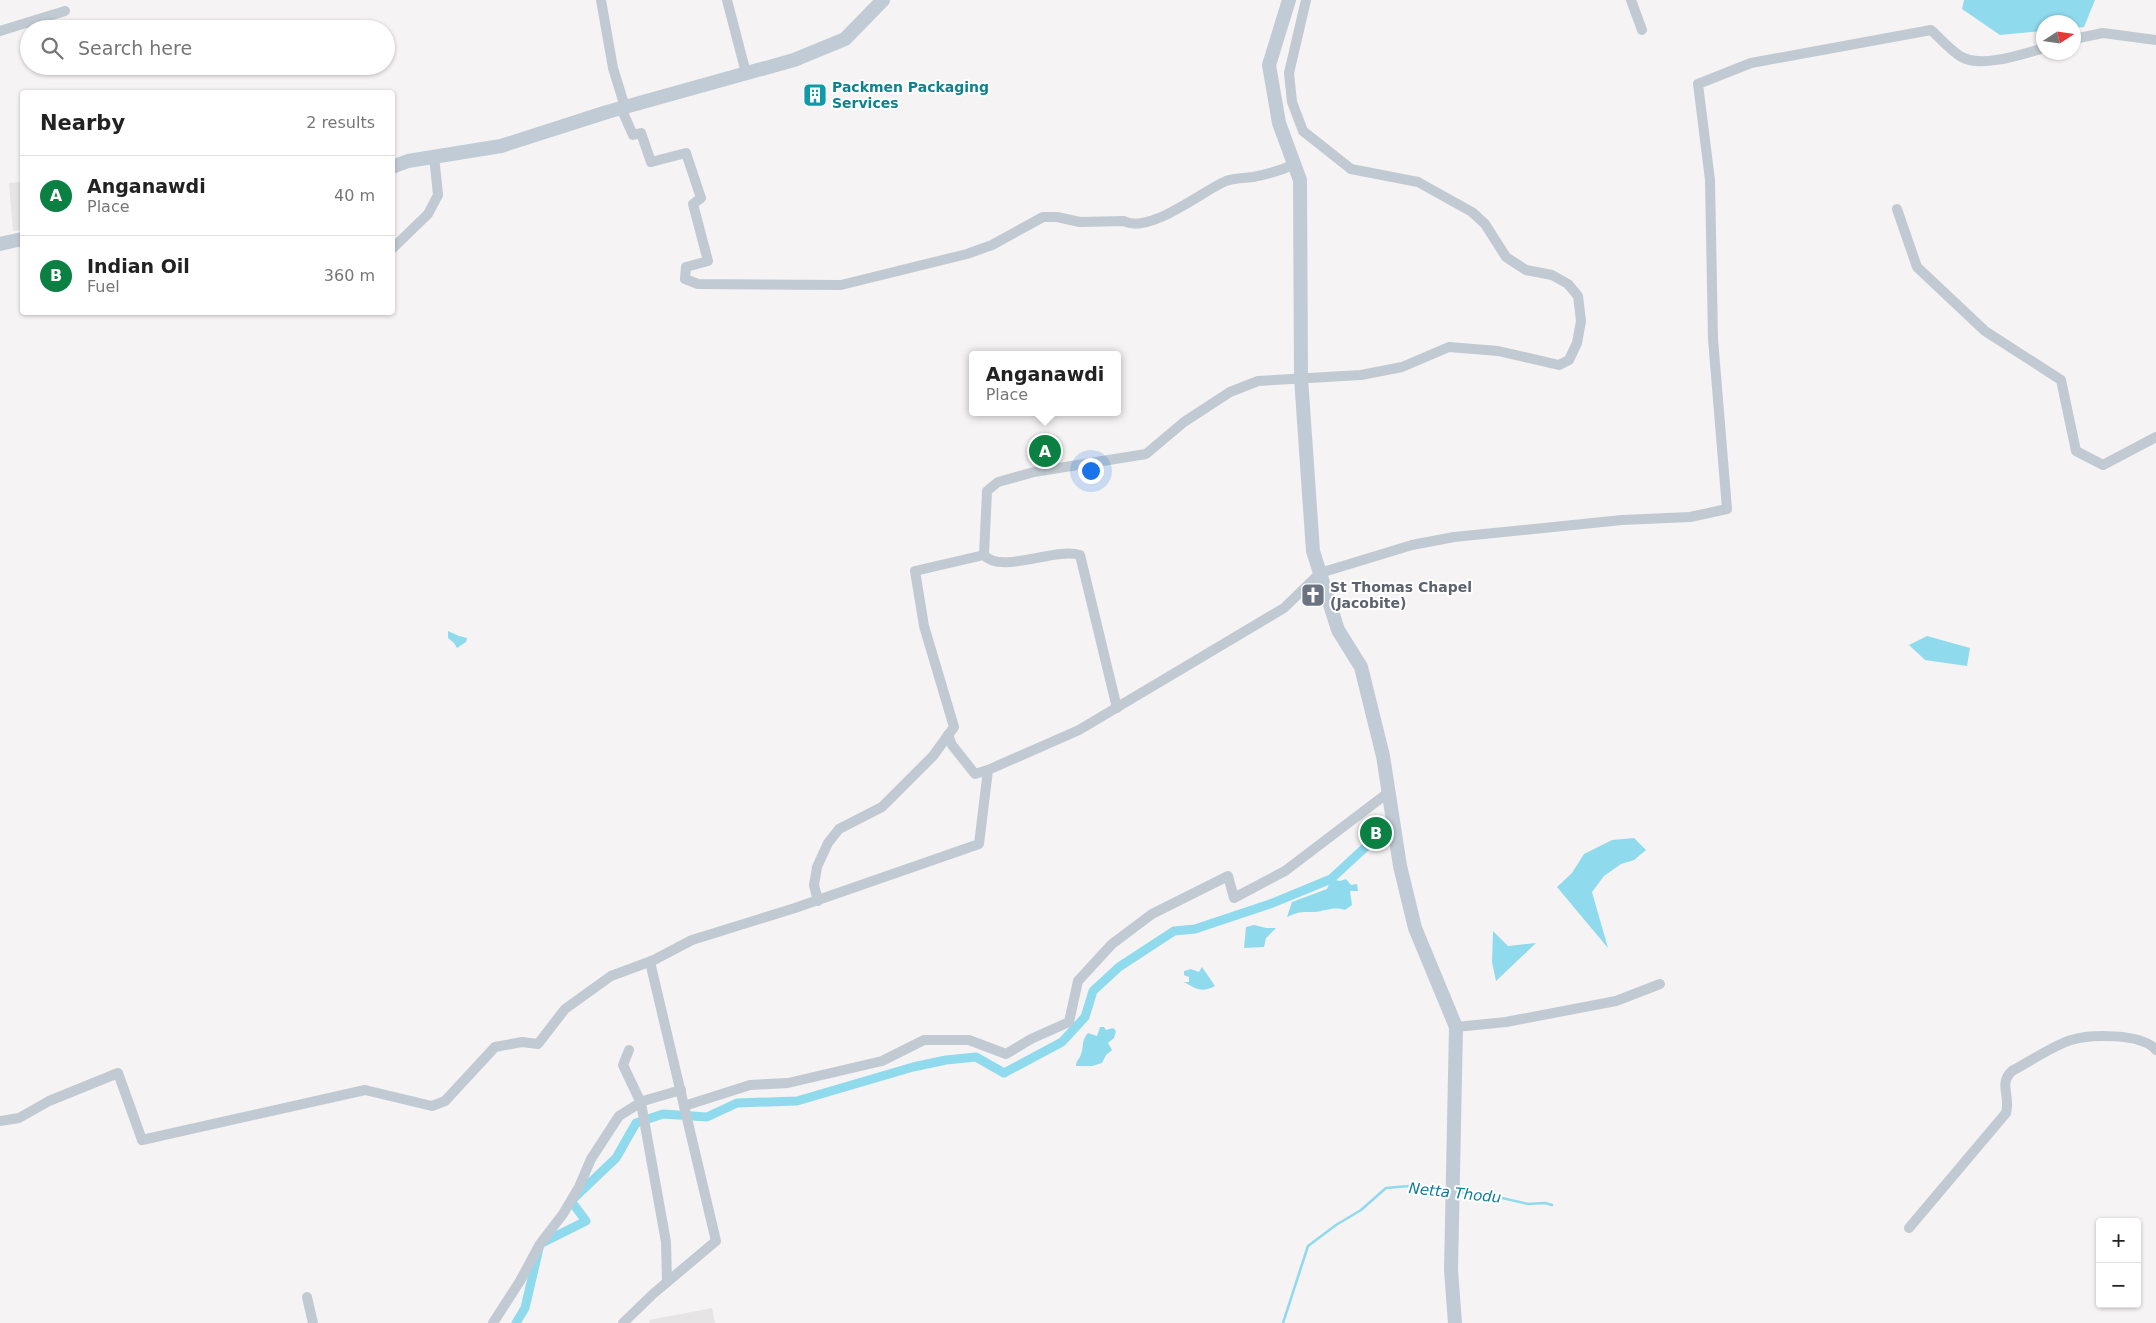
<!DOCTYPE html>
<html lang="en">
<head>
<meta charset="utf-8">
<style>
	body { margin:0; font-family:"DejaVu Sans",sans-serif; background:#f6f6f6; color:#222 }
	.controls { position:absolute; right:15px; bottom:15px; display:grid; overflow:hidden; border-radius:5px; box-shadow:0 1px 4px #0004 }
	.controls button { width:45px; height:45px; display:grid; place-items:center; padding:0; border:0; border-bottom:1px solid #e0e0e0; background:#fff; color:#222; font:25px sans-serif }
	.compass { position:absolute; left:2036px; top:15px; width:45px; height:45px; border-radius:50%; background:#fff; box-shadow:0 1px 4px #0004; rotate:78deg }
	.you { position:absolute; left:1090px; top:470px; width:18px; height:18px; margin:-12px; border:4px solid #fff; border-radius:50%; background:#1a73e8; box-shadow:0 0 0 8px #1a73e833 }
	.badge { display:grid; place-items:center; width:32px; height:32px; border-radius:50%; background:#0b8043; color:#fff; font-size:16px; font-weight:700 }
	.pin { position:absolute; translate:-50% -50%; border:2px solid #fff; box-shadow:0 1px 5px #0006 }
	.popup { position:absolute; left:969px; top:351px; width:152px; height:65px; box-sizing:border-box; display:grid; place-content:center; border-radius:5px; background:#fff; filter:drop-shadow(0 1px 4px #0005); font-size:16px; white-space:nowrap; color:#767676 }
	.popup b { font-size:19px; color:#222 }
	.popup::after { content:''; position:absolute; left:50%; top:100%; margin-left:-10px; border:10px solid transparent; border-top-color:#fff }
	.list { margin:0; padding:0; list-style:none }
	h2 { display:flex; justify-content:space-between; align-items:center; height:65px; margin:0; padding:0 20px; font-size:21px }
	h2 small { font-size:16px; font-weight:400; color:#767676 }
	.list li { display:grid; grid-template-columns:32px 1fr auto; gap:15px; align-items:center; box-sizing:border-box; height:80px; padding:0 20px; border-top:1px solid #e0e0e0 }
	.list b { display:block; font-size:19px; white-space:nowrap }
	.list p { margin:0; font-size:16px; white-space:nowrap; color:#767676 }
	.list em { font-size:16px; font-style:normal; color:#767676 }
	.icon { flex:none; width:28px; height:28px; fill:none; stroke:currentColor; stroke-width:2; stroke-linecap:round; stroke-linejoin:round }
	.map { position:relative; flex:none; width:2156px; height:1323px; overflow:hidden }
	.search { position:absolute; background:#fff; box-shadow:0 1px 4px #0004; left:20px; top:20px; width:375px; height:55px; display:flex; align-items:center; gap:12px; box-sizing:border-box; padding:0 18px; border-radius:28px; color:#767676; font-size:19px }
	.panel { position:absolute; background:#fff; box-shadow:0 1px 4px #0004; left:20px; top:90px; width:375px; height:225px; border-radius:5px }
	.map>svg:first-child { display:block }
	.education { fill:#e6e4e5 }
	.water { fill:#90daee }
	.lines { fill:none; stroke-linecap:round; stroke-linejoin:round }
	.stream { stroke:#90daee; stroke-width:2.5 }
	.canal { stroke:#90daee; stroke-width:9 }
	.street { stroke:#c1cad2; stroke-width:10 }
	.secondary { stroke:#c1cbd6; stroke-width:14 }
	.labels { text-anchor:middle; stroke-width:4; stroke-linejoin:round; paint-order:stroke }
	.culture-label { font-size:14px; font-weight:bold; fill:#0d838f; stroke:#fff; text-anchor:start }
	.worship-label { font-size:14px; font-weight:bold; fill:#5b616d; stroke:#fff; text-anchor:start }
	.water-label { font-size:15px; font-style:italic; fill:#0c7c9b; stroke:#fff }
</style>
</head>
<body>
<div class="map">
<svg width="2156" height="1323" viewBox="0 0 2156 1323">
	<rect width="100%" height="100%" fill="#f5f3f3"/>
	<g class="education">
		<polygon points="22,182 22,230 13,231 9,183"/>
		<polygon points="712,1308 715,1323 650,1323 649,1320"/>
	</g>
	<g class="water">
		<polygon points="1964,0 2095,0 2084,27 2074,28 2074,22 2044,22 2043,31 2000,35 1962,9"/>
		<polygon points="448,631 459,636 467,638 466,642 457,648 454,643 448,638"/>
		<polygon points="1927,636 1970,648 1967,666 1925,660 1909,645"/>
		<polygon points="1634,838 1646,850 1634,860 1621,864 1604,876 1592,892 1608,948 1557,887 1572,873 1584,854 1612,840"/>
		<path d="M1331,879l9,2 6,-2 5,6 6,-1 1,7h-8l2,14 -7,5c-12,-4 -19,1 -31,2 -14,0 -13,-1 -27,5l5,-15 35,-13z"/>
		<polygon points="1254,925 1266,928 1276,928 1266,938 1264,947 1244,948 1246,927"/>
		<polygon points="1493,931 1508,946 1536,943 1496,981 1492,962"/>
		<path d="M1202,967l13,19c-13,7 -19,3 -31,-4h5v-5l-5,-2v-4l7,-2 8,3z"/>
		<path d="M1100,1027h4l2,3 7,-2 3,3 -2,7 -6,5 4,7 -6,5 -4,8 -10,3h-16c0,-6 4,-7 5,-12 3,-8 0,-13 7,-21l9,3z"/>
	</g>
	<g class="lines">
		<g class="stream">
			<polyline points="1458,1192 1489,1195 1528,1204 1545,1203 1552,1205"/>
			<polyline points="1283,1323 1308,1246 1336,1225 1361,1210 1386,1188 1409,1186 1447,1191"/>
		</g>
		<polyline class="canal" points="516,1323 525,1308 540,1244 586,1221 571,1201 616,1158 636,1123 663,1114 707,1117 737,1103 797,1101 913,1067 946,1060 976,1057 1004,1073 1062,1042 1085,1017 1093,991 1119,967 1174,931 1195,929 1270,904 1331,879 1371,842"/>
		<g class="street">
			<polyline points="601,0 613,68 625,107"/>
			<polyline points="727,0 746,73"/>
			<polyline points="1631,0 1642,30"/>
			<polyline points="0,31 65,11"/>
			<polyline points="2074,39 2103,33 2156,40"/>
			<path d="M621,108l12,27 8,-2 10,29 35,-9 15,45 -8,6 15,57 -22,6 -1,12 13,5 143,1 126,-31 25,-9 51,-28h14l23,5 44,-1c25,14 78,-30 102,-40 8,-3 19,-3 27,-4 15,-3 28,-6 41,-13"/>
			<polyline points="1897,209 1917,267 1985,331 2061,380 2076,451 2103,465 2156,437"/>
			<polyline points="392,249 428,214 438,195 434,156"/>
			<path d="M984,555c17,20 71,-8 96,0l37,153"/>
			<polyline points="948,735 952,745 975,774 988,770"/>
			<polyline points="818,901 814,885 817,867 828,843 839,829 882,807 933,756 954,727 924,626 915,571 984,555 987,491 998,482 1034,472 1146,454 1184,422 1230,392 1258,381 1361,375 1402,367 1449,347 1498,351 1559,365 1569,360 1577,343 1581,321 1578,296 1568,284 1552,275 1526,270 1506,257 1485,224 1472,212 1418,182 1351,169 1303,131 1292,102 1289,73 1306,0"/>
			<polyline points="1456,1027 1506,1022 1616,1001 1660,984"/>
			<polyline points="629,1050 623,1065 641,1103 666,1242 667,1282"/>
			<polyline points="684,1106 750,1085 788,1083 882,1061 924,1040 969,1040 1006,1054 1031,1039 1069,1022 1078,981 1112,944 1152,914 1228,876 1234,898 1285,871 1389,792"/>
			<polyline points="0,1121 19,1118 49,1101 118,1073 142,1140 365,1090 432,1106 445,1101 495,1047 522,1042 538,1044 565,1009 611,976 654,960"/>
			<path d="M1909,1228l97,-115c5,-17 -8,-29 6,-42 17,-9 42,-26 59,-31 19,-6 71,-7 85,10"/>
			<polyline points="307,1297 313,1323"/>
			<polyline points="493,1323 520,1281 540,1244 563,1214 579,1187 591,1159 619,1116 643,1101 681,1090"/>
			<path d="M623,1323l30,-29 63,-53 -66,-279 42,-22 103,-32 184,-64 9,-74 91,-40 205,-122 36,-35 92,-28 42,-8 168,-17 68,-3 37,-8 -14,-170 -3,-159 -12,-96 53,-21 180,-33c9,8 18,19 29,26 19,13 63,-2 84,-8"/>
		</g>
		<g class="secondary">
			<polyline points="1289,0 1269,65 1279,123 1300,180 1301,378 1313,551 1338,630 1361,667 1383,756 1400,866 1415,928 1456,1027 1451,1270 1455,1323"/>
			<polyline points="392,167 408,161 501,146 607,112 794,60 845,39 883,0"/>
			<polyline points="0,244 22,239"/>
		</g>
	</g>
	<defs>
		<g id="building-square" transform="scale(1.25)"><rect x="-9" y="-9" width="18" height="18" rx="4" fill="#0f9aa8" stroke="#fff"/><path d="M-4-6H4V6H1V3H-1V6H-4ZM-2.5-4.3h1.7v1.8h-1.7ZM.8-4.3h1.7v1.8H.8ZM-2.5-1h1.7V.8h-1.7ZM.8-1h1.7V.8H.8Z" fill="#fff"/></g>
		<g id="church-square" transform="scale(1.25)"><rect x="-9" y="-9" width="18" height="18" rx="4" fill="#6b7280" stroke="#fff"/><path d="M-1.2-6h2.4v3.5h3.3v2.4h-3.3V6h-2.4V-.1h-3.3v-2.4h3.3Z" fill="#fff"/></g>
	</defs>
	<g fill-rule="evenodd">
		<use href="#building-square" x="815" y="95"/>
		<use href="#church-square" x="1313" y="595"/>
	</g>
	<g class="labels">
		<g class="culture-label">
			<text x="832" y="92">Packmen Packaging<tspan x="832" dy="16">Services</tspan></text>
		</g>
		<g class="worship-label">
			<text x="1330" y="592">St Thomas Chapel<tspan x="1330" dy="16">(Jacobite)</tspan></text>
		</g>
		<g class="water-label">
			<text transform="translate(1455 1193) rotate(6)" y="5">Netta Thodu</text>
		</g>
	</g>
</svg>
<div class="controls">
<button>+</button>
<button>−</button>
</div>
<svg class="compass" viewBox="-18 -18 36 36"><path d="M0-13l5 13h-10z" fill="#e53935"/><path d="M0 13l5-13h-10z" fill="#767676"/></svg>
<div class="you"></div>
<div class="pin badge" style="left:1045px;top:451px">A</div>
<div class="popup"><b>Anganawdi</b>Place</div>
<div class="pin badge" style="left:1376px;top:833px">B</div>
<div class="search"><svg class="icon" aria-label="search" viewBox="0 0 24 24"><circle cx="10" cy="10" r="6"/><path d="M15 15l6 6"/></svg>Search here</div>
<section class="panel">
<h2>Nearby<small>2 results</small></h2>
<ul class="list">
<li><span class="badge">A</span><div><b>Anganawdi</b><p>Place</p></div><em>40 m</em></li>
<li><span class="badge">B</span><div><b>Indian Oil</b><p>Fuel</p></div><em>360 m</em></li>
</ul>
</section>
</div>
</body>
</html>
